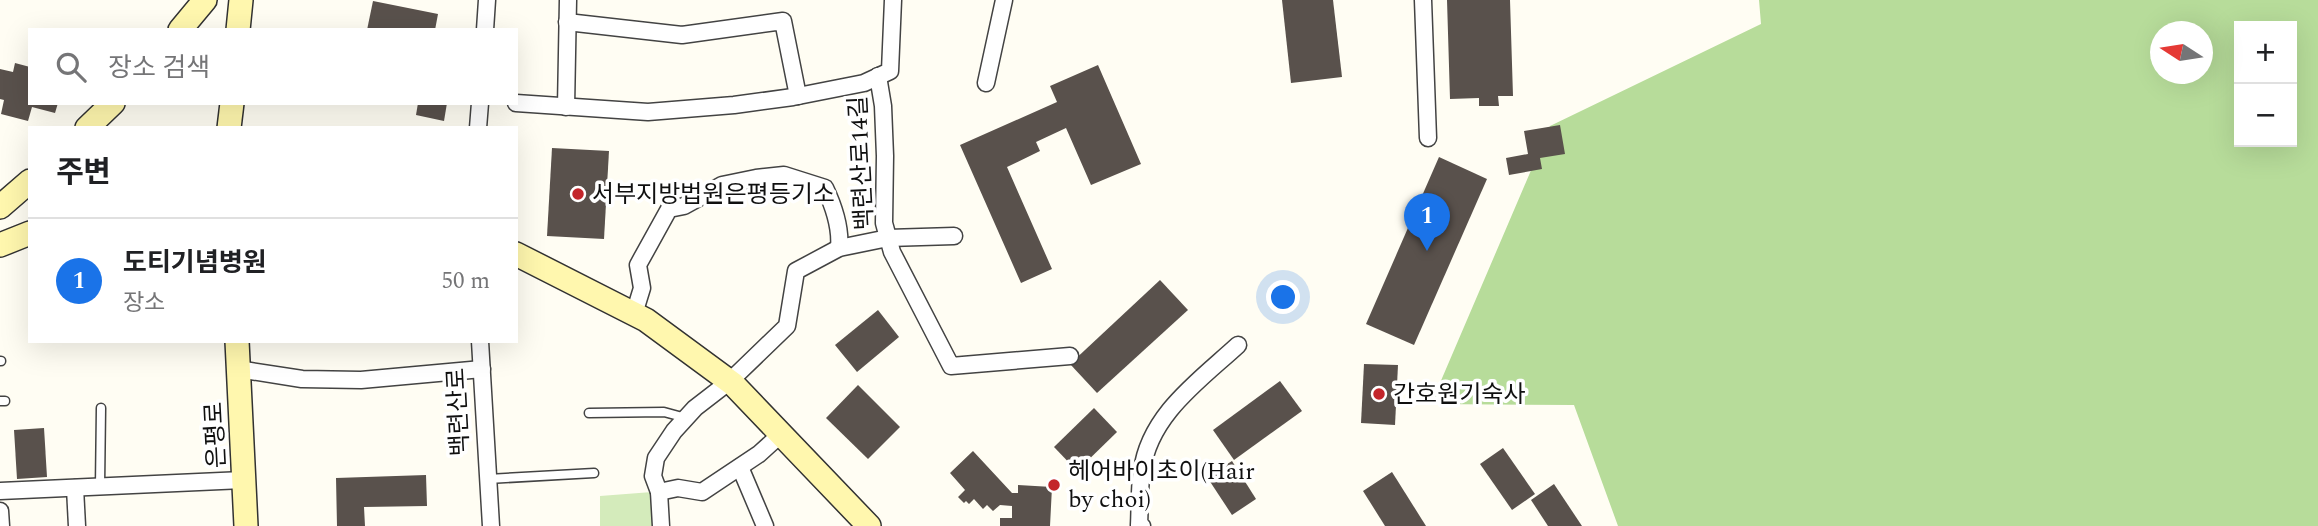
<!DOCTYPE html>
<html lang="ko">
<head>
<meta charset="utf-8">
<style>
	body { margin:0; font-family:Spectral,"Noto Sans KR",serif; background:#f6f6f6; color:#202124 }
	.controls { position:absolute; right:21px; top:21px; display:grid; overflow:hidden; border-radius:0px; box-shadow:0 7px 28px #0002 }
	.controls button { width:63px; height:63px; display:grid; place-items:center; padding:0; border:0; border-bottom:2px solid #e0e0e0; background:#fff; color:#202124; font:35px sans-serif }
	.compass { position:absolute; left:2150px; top:21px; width:63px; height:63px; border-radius:50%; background:#fff; box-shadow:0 7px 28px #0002; rotate:282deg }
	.you { position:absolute; left:1284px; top:298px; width:24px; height:24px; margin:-18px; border:5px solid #fff; border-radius:50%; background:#1a73e8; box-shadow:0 0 0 10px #1a73e833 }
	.badge { display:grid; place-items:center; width:46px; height:46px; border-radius:50%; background:#1a73e8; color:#fff; font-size:23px; font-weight:700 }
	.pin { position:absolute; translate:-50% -58px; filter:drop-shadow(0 2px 4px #0008) }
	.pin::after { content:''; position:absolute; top:37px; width:24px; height:21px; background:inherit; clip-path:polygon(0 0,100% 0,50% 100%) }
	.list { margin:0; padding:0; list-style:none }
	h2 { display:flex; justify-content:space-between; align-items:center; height:91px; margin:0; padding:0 28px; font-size:30px }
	h2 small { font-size:23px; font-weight:400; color:#757577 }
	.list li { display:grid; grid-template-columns:46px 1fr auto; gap:21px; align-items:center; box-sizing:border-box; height:126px; padding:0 28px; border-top:2px solid #e0e0e0 }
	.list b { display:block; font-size:26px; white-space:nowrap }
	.list p { margin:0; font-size:23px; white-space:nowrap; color:#757577 }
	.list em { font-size:23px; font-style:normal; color:#757577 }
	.icon { flex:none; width:38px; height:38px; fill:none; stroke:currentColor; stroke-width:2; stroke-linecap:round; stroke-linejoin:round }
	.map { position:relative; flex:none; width:2318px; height:526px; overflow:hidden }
	.search { position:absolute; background:#fff; box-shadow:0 7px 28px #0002; left:28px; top:28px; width:490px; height:77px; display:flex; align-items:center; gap:18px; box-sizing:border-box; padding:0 24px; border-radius:0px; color:#757577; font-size:26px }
	.panel { position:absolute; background:#fff; box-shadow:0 7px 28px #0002; left:28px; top:126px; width:490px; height:217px; border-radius:0px }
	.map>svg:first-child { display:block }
	.green { fill:#d4ebbb }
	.forest { fill:#b7dc9a; fill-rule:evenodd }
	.building { fill:#59514c }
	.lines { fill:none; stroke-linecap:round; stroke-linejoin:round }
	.lane-casing { stroke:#434343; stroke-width:11 }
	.street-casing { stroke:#434343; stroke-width:19 }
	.secondary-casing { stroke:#323232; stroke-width:26 }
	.lane { stroke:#fff; stroke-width:8 }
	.street { stroke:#fff; stroke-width:16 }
	.secondary { stroke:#fff7ae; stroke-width:23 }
	.poi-dot { fill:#c3252b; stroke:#fff; stroke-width:2.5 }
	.labels { text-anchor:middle; stroke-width:7; stroke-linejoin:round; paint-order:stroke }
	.street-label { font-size:24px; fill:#101010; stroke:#fff }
	.poi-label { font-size:24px; fill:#101010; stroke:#fff; text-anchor:start }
</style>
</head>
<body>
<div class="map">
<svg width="2318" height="526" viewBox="0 0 2318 526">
	<rect width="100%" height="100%" fill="#fffdf3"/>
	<polygon class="green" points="652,492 656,526 600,526 600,496"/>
	<path class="forest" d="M1759,0h559v526h-700l-44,-121 -143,-1 119,-278 211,-102zM2239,26h53v116h-53zM2160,32h42v42h-42z"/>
	<g class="building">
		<polygon points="1282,0 1333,0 1342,77 1291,83"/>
		<polygon points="1447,0 1510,0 1513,96 1498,96 1499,106 1479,106 1479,98 1450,99"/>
		<polygon points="373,1 438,14 435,30 367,30"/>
		<polygon points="15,63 30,67 30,103 58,103 55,113 32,107 28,121 1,114 4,100 0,99 0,69 13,72"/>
		<polygon points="1098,65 1141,164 1091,185 1066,128 1036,142 1040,151 1007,167 1052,269 1021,283 960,145 1057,102 1050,86"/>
		<polygon points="418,103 447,103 444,121 416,115"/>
		<polygon points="1560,125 1565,154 1540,158 1542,169 1509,175 1506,158 1528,154 1524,131"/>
		<polygon points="552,148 609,151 604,239 547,236"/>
		<polygon points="1439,157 1487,179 1414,345 1366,324"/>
		<polygon points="1160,280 1188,310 1097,393 1070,364"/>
		<polygon points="878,310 899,337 857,372 835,345"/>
		<polygon points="1364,364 1398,365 1395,425 1361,423"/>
		<polygon points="1280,381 1302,411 1234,460 1213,430"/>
		<polygon points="858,385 900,427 868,459 826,418"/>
		<polygon points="1094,408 1117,432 1077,471 1054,447"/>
		<polygon points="44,428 47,477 17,479 14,430"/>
		<polygon points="1503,448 1535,494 1512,510 1480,464"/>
		<polygon points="973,451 1012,493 1018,493 1018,485 1052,487 1050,526 1000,526 1000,518 1012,518 1012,506 1000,505 993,511 987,505 983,509 974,499 969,504 966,501 964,503 958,497 965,490 950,473"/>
		<polygon points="1232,461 1256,499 1232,515 1207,477"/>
		<polygon points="1392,472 1426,526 1385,526 1363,491"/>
		<polygon points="426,475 427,506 364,507 365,526 337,526 336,478"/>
		<polygon points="1554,484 1582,526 1548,526 1531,500"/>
	</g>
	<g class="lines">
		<g class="lane-casing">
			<g id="lane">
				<polyline points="0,361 1,361"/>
				<polyline points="0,401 5,401"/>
				<polyline points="589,413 664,412 686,418"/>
				<polyline points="488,479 594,473"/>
				<polyline points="100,486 101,408"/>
			</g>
		</g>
		<g class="street-casing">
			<g id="street">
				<polyline points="1423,0 1428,138"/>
				<polyline points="567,22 682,35 783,21 798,96"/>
				<polyline points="485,30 487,0"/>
				<polyline points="878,76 883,106 885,156 884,223 892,252 951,366 1070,356"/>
				<polyline points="986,83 1004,0"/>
				<polyline points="516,103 648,112 734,105 793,97 864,83 890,71 893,0"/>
				<polyline points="566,107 568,0"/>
				<polyline points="478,128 480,103"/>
				<path d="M634,314l8,-26 -4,-23 31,-56 15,-3 38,-21 34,-7 28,-3 41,13c9,19 16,40 14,60"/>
				<polyline points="480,341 491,526"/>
				<polyline points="238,369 302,379 361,380 482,369"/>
				<polyline points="740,467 765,526"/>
				<polyline points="75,488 77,526"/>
				<polyline points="0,491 243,480"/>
				<polyline points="659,492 678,488 702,492 759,454 781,434"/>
				<polyline points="0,511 1,526"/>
				<polyline points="661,526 659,492 653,476 656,458 674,431 695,408 730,381 787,326 796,271 839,248 888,238 954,236"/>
				<path d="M1142,526l-3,-1c1,-18 0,-37 3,-54 7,-56 58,-91 96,-126"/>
			</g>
		</g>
		<g class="secondary-casing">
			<g id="secondary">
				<polyline points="180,30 205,0"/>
				<polyline points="238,30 241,0"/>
				<polyline points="87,128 113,103"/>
				<polyline points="229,128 232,103"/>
				<polyline points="0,207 30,181"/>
				<polyline points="0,245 30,233"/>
				<polyline points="516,254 646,320 733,384 869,526"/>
				<polyline points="237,341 246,526"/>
			</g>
		</g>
		<use href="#lane" class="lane"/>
		<use href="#street" class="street"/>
		<use href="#secondary" class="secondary"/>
	</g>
	<g class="poi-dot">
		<circle cx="578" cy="194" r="7"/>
		<circle cx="1379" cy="394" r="7"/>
		<circle cx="1054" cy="485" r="7"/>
	</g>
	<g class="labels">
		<g class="street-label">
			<text transform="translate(861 163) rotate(-93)" y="8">백련산로14길</text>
			<text transform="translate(458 412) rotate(-93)" y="8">백련산로</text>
			<text transform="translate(215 435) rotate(-93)" y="8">은평로</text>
		</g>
		<g class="poi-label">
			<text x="592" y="202">서부지방법원은평등기소</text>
			<text x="1393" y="402">간호원기숙사</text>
			<text x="1068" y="479">헤어바이초이(Hair<tspan x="1068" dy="28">by choi)</tspan></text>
		</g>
	</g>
</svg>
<div class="controls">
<button>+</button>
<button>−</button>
</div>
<svg class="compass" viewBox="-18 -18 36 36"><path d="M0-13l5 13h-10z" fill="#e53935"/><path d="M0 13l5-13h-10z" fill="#757577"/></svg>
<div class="you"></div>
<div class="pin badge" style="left:1427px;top:251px">1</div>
<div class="search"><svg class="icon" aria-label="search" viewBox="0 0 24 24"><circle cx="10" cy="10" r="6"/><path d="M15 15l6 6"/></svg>장소 검색</div>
<section class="panel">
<h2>주변<small></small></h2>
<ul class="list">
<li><span class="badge">1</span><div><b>도티기념병원</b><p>장소</p></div><em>50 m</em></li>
</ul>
</section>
</div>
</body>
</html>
